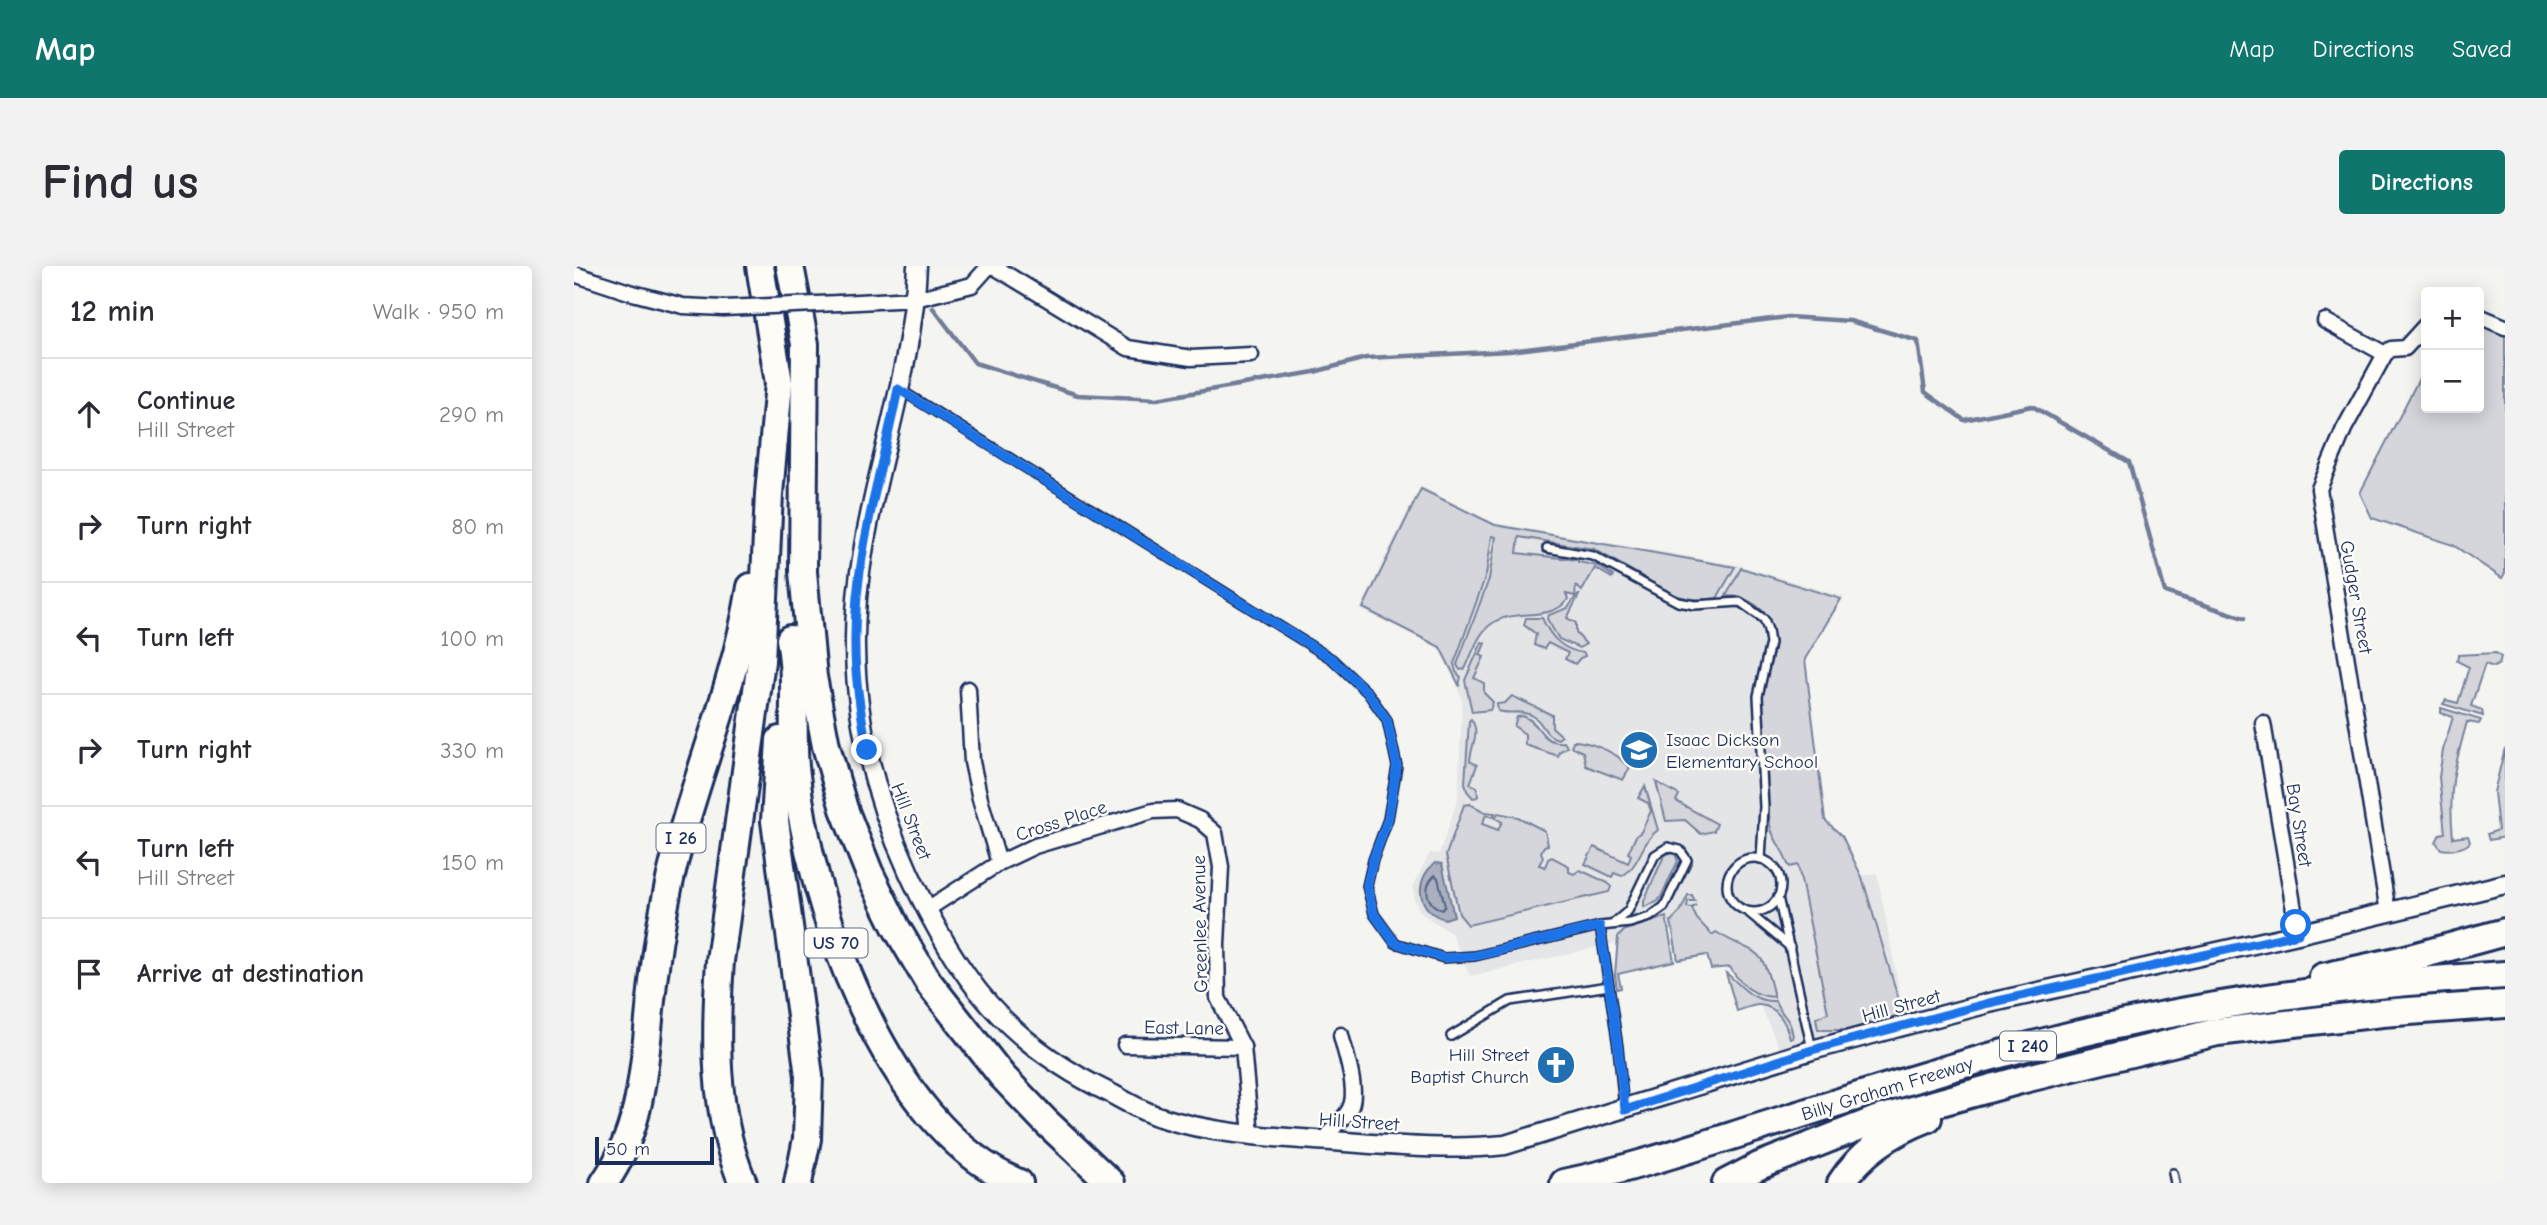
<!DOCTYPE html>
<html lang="en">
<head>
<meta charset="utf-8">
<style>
	body { margin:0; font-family:"Comic Neue",sans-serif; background:#f2f2f3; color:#2b2b33 }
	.controls { position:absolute; right:21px; top:21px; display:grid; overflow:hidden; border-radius:7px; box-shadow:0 4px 18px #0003 }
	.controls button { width:63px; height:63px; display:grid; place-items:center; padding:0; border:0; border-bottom:2px solid #e1e1e2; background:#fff; color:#2b2b33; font:35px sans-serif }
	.scale { position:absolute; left:21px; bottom:18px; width:119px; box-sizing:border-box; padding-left:7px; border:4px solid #1b2f5e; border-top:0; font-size:19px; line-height:24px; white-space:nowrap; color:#1b2f5e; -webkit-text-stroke:5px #fdfcf7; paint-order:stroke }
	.stop { position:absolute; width:21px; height:21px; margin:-16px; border:5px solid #1a73e8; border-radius:50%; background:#fff }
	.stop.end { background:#1a73e8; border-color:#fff; box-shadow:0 2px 7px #0008 }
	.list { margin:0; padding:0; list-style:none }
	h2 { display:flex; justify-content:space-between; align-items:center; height:91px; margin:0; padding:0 28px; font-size:30px }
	h2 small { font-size:23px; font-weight:400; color:#7c7c81 }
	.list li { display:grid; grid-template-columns:46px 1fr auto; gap:21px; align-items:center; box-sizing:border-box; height:112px; padding:0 28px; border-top:2px solid #e1e1e2 }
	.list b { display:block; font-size:26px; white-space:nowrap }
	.list p { margin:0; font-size:23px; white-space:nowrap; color:#7c7c81 }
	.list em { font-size:23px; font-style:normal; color:#7c7c81 }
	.icon { flex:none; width:38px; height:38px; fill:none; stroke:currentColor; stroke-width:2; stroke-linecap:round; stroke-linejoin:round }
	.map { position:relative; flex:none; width:1931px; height:917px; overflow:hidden; border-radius:7px }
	header { display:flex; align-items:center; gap:42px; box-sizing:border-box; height:98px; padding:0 35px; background:#0f766e; color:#fff }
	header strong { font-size:33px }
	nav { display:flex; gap:38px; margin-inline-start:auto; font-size:24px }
	.intro { display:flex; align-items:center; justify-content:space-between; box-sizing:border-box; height:168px; padding:0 42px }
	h1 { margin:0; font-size:49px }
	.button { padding:18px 32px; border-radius:7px; background:#0f766e; color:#fff; font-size:24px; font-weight:700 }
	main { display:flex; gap:42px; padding:0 42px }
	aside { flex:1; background:#fff; border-radius:7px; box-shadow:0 4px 18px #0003 }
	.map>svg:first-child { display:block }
	.built { fill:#e4e5e6 }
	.green { fill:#d4d6db; stroke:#78829c; stroke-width:2 }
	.water { fill:#aab0bf; stroke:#717c98; stroke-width:2 }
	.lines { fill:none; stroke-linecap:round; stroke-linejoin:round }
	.shore { stroke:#546385; stroke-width:2 }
	.stream { stroke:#717c98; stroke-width:4.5 }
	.service-casing { stroke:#1b2f5e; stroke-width:12 }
	.minor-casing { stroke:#1b2f5e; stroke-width:19 }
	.tertiary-casing { stroke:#1b2f5e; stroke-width:23 }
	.motorway-casing { stroke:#1b2f5e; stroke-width:32 }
	.service { stroke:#fdfcf7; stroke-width:7 }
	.minor { stroke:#fdfcf7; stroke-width:14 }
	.tertiary { stroke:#fdfcf7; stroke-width:18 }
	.motorway { stroke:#fdfcf7; stroke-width:26 }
	.minor-bridge-casing { stroke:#1b2f5e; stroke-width:19; stroke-linecap:butt }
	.minor-bridge { stroke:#fdfcf7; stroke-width:14 }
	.route { stroke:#1a73e8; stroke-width:9 }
	.labels { text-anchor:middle; stroke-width:5; stroke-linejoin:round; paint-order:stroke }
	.shield { fill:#fdfcf7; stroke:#5f6c8c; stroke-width:2 }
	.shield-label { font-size:18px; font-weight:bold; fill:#1b2f5e }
	.street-label { font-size:19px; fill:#1b2f5e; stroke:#fdfcf7 }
	.poi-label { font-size:19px; fill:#1b2f5e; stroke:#fdfcf7; text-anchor:start }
</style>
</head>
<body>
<header>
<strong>Map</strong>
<nav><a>Map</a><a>Directions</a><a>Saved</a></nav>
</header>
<div class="intro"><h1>Find us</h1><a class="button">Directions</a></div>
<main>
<aside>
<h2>12 min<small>Walk · 950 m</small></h2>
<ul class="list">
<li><svg class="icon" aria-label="ahead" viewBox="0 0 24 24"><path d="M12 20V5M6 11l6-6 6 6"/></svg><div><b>Continue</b><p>Hill Street</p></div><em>290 m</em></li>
<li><svg class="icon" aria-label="right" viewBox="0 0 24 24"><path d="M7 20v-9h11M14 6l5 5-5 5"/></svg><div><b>Turn right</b></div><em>80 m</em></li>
<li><svg class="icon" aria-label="left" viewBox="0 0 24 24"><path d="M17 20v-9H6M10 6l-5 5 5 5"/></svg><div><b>Turn left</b></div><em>100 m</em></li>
<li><svg class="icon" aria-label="right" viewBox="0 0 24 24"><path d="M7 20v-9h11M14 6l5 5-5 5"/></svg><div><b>Turn right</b></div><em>330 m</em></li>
<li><svg class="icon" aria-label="left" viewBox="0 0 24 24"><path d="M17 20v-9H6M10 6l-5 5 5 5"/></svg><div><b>Turn left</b><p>Hill Street</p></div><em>150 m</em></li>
<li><svg class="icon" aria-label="arrive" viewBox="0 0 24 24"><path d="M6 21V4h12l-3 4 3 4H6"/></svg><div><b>Arrive at destination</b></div></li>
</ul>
</aside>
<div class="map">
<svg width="1931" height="917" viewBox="0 0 1931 917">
	<rect width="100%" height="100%" fill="#f4f4f1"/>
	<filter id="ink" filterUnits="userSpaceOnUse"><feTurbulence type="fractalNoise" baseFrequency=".0143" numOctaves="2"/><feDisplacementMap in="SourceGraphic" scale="14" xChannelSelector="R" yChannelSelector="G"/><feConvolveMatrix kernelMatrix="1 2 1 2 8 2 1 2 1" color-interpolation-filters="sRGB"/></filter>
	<g filter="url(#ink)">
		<polygon class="built" points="846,220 921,257 1164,299 1270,331 1232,393 1252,554 1269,570 1288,610 1303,607 1330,750 1266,766 1207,786 1166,693 1113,661 896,710 877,667 848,648 841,636 839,619 856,587 865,588 884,533 888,435 882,416 864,382 786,343"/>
		<g class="green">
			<polygon points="1905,58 1931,70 1931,307 1928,312 1879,279 1798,252 1786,227 1852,99 1852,142 1905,142"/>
			<path d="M847,223l74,36 240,42 -18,31c-16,3 -29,2 -45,-4l-78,-45 -75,-12 -2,16 61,7v2l20,4 15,10 -1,2 -17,-10 -13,23 -6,-5 -1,10 -9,-2 2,5c-16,24 -56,8 -78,26 -13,10 -18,30 -25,44l-5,1 -3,-5 2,-6 30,-80 7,-42 -4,-1 -6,39 -32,89 2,8 5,5 -2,8 -19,-38 -77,-39z"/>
			<path d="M1167,302l100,31 -36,60 20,161 17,16 20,41 41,137 -56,16h-29l-2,-12 12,-5 -30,-148 -8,2c-5,-6 -4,-10 -8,-16 -5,-10 -10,-15 -12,-26 -4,-41 -10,-84 -8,-125 0,-22 17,-46 11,-68 -5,-23 -24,-36 -47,-36z"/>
			<polygon points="1005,329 993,352 1002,357 1002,367 1012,378 1005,382 985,373 973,353 975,349 994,342 1002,330"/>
			<path d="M952,352h16c9,20 20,32 42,35l1,3 -5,2 -5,6 -10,-5 3,-6 -20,-10 -4,6 -10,-4 2,-11 -12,-9z"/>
			<polygon points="908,376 911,377 906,389 910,391 900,412 910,417 910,427 919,436 916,444 898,446 891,414"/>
			<polygon points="1922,387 1927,391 1925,398 1920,401 1911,398 1897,440 1908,444 1909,450 1869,438 1872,434 1884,437 1895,401 1883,395 1884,389"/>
			<path d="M938,430l40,19v12l10,9 -4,3c-14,-3 -14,-16 -25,-23 -11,-7 -24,-1 -35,-5l-1,-7 8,-1z"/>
			<path d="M1867,442l40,12 -2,4 -12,-2c-13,46 -19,67 -14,116l15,-2 2,6c-5,7 -21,9 -29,7l-5,-7 4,-8 5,-1 -6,-56 4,-27 10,-33 -12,-4z"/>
			<path d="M949,450c20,8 16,28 41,26l3,5 -8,5 -1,4 -33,-11v-11l-11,-8 3,-9z"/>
			<path d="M897,453c10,14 0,26 -1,42l7,4 -7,19 7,3 1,10 -5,1 -6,-7 -2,-8 4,-62z"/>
			<path d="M999,475c14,0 33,8 44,15 4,3 7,8 13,11l-7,13 -37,-14 -3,-14 -12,-5z"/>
			<polygon points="1931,482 1931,571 1915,574 1913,568 1924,564 1920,526"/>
			<polygon points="1082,516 1105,529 1102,535 1143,558 1140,565 1127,568 1111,554 1092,555"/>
			<path d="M1071,520l13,44c-17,12 -18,36 -36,46l-8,-3 -2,4 -27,-13 9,-17 34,16 3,-8 -3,-2 8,-17 5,-4 10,-21 -3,-8 -10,-5z"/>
			<polygon points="896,538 911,546 921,547 919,551 912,549 908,558 924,564 928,556 921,552 924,547 944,551 971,565 974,579 970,580 967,586 969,591 965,599 971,601 974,593 978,591 995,600 995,606 1000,608 1006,604 1034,617 1037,621 1035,626 894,659 885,648 872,589 890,539"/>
			<polygon points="1095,587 1101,588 1104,595 1087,631 1083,636 1070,641 1070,635 1090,590"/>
			<path d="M1114,629h4l3,6h-7l-1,6 4,1 5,-3 -4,4 5,10 15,16 4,-3c42,26 45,9 58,65 -20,-1 -34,-12 -44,-30l-19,2 -4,-14 -29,5 -7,-39 9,-9z"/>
			<polygon points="1092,651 1100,695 1044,708 1047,722 1043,723 1041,709 1044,671 1051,664"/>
			<path d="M1152,707c16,12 25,29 49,28 7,17 16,15 18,37h-3c-4,-14 -11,-31 -30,-33 -6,-1 -16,4 -23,6z"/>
		</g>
		<path class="water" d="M861,597l7,1 12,52 -9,3c-28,-7 -32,-38 -10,-56z"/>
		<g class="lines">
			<path class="shore" d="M861,609l3,3 7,28 -3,4c-16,-6 -20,-23 -7,-35z"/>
			<polyline class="stream" points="359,42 401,97 504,129 583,133 740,106 792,92 936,85 1214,51 1276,55 1344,75 1351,126 1390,154 1458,140 1555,196 1591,326 1670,352"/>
			<g class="service-casing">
				<g id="service">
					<polyline points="325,123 758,393 794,427 813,454 823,500 814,553 799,594 793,620 800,648 821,677 870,692 901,690 1026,660 1056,657 1076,651 1090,641 1113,594 1106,584 1094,581 1081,589 1054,645 1040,657"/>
					<polyline points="973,282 1019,290 1104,336 1121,339 1166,336 1190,353 1194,364 1196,377 1184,430 1190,541 1187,593"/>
					<circle cx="1180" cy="619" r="27"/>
					<polyline points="1204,631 1238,783"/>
					<polyline points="1174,646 1216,681"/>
					<polyline points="1026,660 1044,781 1050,843"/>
					<polyline points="877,770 936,735 1035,720"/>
					<polyline points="1599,907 1601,917"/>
				</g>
			</g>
			<g class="minor-casing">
				<g id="minor">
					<polyline points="419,0 554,82 617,92 677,89"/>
					<polyline points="0,8 55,26 109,40 149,42"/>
					<polyline points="265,37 341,33 398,19 415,0"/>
					<polyline points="1905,50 1931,61"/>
					<polyline points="1751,55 1811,88"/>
					<polyline points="394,423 398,496 406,533 425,597"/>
					<polyline points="1689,457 1724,668"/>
					<polyline points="352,644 425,597 461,580 579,545 603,544 626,554 641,567 647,601 643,678 644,732 669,781 677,869"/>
					<polyline points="1814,646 1745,223 1770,163 1811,88 1817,83 1831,82 1852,59"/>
					<polyline points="551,779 669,781"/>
					<path d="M752,874c6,-16 16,-17 23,-30 11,-17 -4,-57 -8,-75"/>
				</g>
			</g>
			<g class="tertiary-casing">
				<path id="tertiary" d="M343,0c-5,129 -64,251 -62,382 1,77 22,155 54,225 48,105 97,170 203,221 15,8 31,18 48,23 55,18 114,20 172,24 57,4 115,10 173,4l307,-95 177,-47 309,-69 207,-50"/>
			</g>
			<g class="motorway-casing">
				<g id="motorway">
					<polyline points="216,0 231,78 229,306 239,411 252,480 270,543 295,606 322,661 355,717 428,810 471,855 537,917"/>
					<path d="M216,373c8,42 1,85 5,128 13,133 89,361 224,416"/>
					<polyline points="206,474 201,555 235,810 233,873 224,917"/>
					<polyline points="1749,711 1832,693 1931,666"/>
					<path d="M30,917c39,-54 40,-119 47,-183 5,-47 12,-95 24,-141 24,-92 61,-178 76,-272"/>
					<path d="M169,917c-30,-70 -28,-148 -23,-222l41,-300 8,-167 10,-111 -19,-117"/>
					<path d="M990,917c66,-14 129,-35 193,-55 86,-27 171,-55 258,-78 161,-45 323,-65 490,-75"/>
					<polyline points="1152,917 1185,900 1302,854 1450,813 1643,766 1808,747 1931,738"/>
					<path d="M1267,917c20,-31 53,-52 87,-65"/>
				</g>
			</g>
			<use href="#service" class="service"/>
			<use href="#minor" class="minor"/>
			<use href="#tertiary" class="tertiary"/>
			<use href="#motorway" class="motorway"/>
			<g class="minor-bridge-casing">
				<polyline id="minor-bridge" points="149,42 265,37"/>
			</g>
			<use href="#minor-bridge" class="minor-bridge"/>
		</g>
	</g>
	<g class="lines" filter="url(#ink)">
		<path class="route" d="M293,484c-5,-34 -12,-68 -12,-102 -2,-87 26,-174 43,-259l434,270 36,34 19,27 10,46 -9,53 -15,41 -6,26 7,28 21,29 49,15 31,-2 125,-30 18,121 7,63 187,-60 177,-47 309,-69 -2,-9"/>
	</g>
	<defs>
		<g id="school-disc" transform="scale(2.0125)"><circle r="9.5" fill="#1f6fb2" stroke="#fdfcf7"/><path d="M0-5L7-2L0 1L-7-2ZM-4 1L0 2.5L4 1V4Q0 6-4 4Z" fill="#fff"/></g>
		<g id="church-disc" transform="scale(2.0125)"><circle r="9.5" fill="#1f6fb2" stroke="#fdfcf7"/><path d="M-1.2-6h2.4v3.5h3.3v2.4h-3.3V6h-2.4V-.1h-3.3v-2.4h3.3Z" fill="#fff"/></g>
	</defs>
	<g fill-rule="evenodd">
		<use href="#school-disc" x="1065" y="484"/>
		<use href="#church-disc" x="982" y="799"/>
	</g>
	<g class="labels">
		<g class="shield">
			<rect x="82.5" y="557.5" width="49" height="29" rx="5"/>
			<rect x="230.5" y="662.5" width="63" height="29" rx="5"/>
			<rect x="1426" y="765.5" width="56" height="29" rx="5"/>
		</g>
		<g class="shield-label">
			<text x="107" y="578">I 26</text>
			<text x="262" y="683">US 70</text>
			<text x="1454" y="786">I 240</text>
		</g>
		<g class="street-label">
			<text transform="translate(1783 331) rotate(80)" y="7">Gudger Street</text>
			<text transform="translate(487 554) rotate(-18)" y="7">Cross Place</text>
			<text transform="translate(338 555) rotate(69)" y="7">Hill Street</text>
			<text transform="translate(1726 559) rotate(81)" y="7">Bay Street</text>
			<text transform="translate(625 658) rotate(-91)" y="7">Greenlee Avenue</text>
			<text transform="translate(1327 739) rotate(-15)" y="7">Hill Street</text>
			<text transform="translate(610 761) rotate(1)" y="7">East Lane</text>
			<text transform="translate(1313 822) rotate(-17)" y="7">Billy Graham Freeway</text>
			<text transform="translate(785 855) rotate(4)" y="7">Hill Street</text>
		</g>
		<g class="poi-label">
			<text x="1092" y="480">Isaac Dickson<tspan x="1092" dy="22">Elementary School</tspan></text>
			<text x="955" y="795" text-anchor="end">Hill Street<tspan x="955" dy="22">Baptist Church</tspan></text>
		</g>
	</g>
</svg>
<div class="controls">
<button>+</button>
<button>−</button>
</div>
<div class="scale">50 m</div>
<div class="stop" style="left:1722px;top:659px"></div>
<div class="stop end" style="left:293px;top:484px"></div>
</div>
</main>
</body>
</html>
